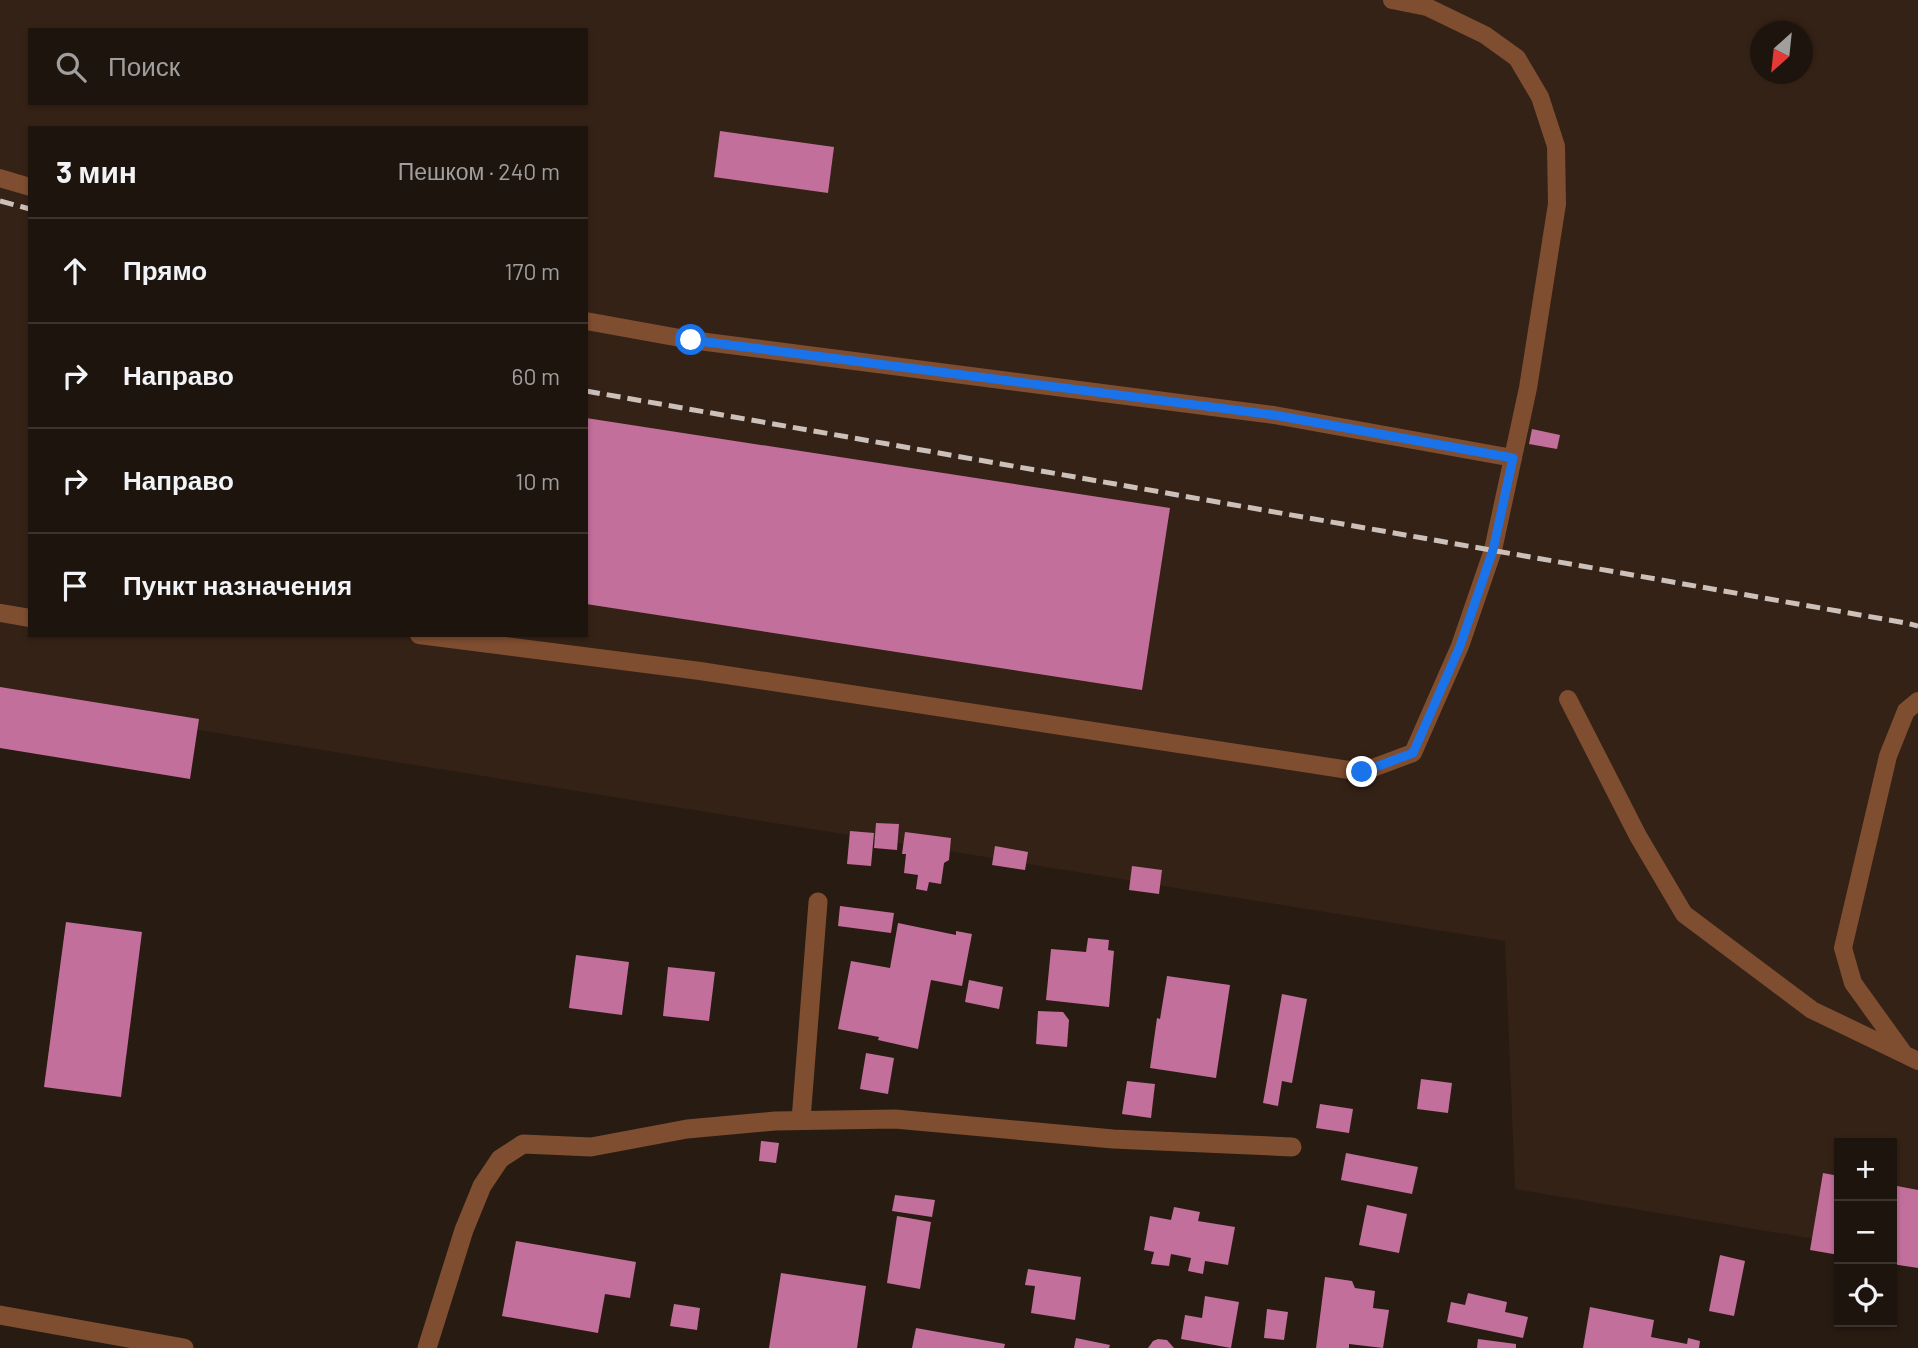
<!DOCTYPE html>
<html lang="ru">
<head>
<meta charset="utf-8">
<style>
	body { margin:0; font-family:Barlow,sans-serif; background:#261d17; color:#f1f3f6 }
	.controls { position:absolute; right:21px; bottom:21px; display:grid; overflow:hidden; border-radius:0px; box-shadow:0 2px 5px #0004 }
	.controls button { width:63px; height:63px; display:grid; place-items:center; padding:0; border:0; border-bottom:2px solid #3c332e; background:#1e140e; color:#f1f3f6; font:35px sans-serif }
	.compass { position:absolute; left:1750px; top:21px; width:63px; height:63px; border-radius:50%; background:#1e140e; box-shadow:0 2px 5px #0004; rotate:207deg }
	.stop { position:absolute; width:21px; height:21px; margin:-16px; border:5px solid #1a73e8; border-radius:50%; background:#fff }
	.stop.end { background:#1a73e8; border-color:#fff; box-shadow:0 2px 7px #0008 }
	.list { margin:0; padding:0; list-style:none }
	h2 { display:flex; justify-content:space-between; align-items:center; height:91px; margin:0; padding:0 28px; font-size:30px }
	h2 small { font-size:23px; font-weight:400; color:#a19e9e }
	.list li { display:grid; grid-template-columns:46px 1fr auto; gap:21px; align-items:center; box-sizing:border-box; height:105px; padding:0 28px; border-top:2px solid #3c332e }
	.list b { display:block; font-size:26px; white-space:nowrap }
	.list em { font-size:23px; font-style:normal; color:#a19e9e }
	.icon { flex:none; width:38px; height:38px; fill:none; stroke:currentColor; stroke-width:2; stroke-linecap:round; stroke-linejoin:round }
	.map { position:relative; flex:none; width:1918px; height:1348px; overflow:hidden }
	.search { position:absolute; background:#1e140e; box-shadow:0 2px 5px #0004; left:28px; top:28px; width:560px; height:77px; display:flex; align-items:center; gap:18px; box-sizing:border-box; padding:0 24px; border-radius:0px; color:#a19e9e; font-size:26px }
	.panel { position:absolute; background:#1e140e; box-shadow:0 2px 5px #0004; left:28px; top:126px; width:560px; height:511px; border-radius:0px }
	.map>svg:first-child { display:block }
	.built { fill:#352216; fill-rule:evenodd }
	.building { fill:#c26f9b }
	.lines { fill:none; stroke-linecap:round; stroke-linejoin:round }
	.service { stroke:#7f4d30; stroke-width:18 }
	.minor { stroke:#7f4d30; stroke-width:19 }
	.rail { stroke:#cbc1ba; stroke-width:5; stroke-dasharray:14 7; stroke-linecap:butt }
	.route { stroke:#1a73e8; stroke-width:9 }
</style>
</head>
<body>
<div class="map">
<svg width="1918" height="1348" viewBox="0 0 1918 1348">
	<rect width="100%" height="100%" fill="#281b12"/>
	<path class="built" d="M0,0h1918v1257l-26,-5v-109h-53v100l-324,-54 -10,-248 -1505,-243zM30,30h556v73h-556zM1760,32h42v42h-42zM30,128h556v507h-556z"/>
	<g class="building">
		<polygon points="720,131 834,147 828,193 714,177"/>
		<polygon points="586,418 1170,508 1142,690 586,604"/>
		<polygon points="1532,429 1560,435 1557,449 1529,444"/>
		<polygon points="0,687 199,719 190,779 0,748"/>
		<polygon points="876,823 899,824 897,850 874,848"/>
		<polygon points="850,831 874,833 871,866 847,864"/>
		<polygon points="905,832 951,838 949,860 944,863 941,884 929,882 927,891 916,889 918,875 904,873 906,854 902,854"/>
		<polygon points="995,846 1028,852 1025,870 992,865"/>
		<polygon points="1132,866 1162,870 1159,894 1129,890"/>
		<polygon points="840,906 894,913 891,933 838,926"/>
		<polygon points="66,922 142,932 121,1097 44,1087"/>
		<polygon points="898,923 956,935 956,931 972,934 962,986 931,980 918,1049 878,1040 879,1037 838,1029 851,961 890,968"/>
		<polygon points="1088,938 1109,940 1108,950 1114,951 1109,1007 1046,1000 1051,949 1086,952"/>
		<polygon points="576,955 629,962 622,1015 569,1008"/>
		<polygon points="668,967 715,972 709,1021 663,1016"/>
		<polygon points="1167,976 1230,985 1216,1078 1150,1068 1157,1018 1160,1019"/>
		<polygon points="969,980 1003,987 999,1009 965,1002"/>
		<polygon points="1282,994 1307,999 1292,1083 1282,1081 1278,1106 1263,1103"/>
		<polygon points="1038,1011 1063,1012 1069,1020 1067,1047 1036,1044"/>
		<polygon points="866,1053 894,1058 888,1094 860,1089"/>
		<polygon points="1421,1079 1452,1083 1448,1113 1417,1109"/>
		<polygon points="1127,1081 1155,1084 1151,1118 1122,1114"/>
		<polygon points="1320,1104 1353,1109 1349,1133 1316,1128"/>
		<polygon points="761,1141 779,1143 776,1163 759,1161"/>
		<polygon points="1346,1153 1418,1167 1412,1194 1341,1180"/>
		<polygon points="1823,1173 1839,1176 1839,1255 1810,1250"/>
		<polygon points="1892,1185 1918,1190 1918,1268 1892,1264"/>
		<polygon points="895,1195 935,1200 932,1217 892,1211"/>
		<polygon points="1367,1205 1407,1214 1399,1253 1359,1245"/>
		<polygon points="1174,1207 1200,1212 1198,1221 1235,1227 1228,1265 1205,1261 1203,1274 1188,1271 1191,1258 1171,1254 1169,1266 1151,1264 1154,1252 1144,1250 1150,1216 1171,1220"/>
		<polygon points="897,1216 931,1222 920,1289 887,1283"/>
		<polygon points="516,1241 636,1262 630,1298 605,1294 598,1333 502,1316"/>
		<polygon points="1720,1255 1745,1261 1734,1316 1709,1311"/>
		<polygon points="1028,1269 1081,1277 1075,1320 1031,1313 1035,1286 1025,1285"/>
		<polygon points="781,1273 866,1286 857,1348 769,1348"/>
		<polygon points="1325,1277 1352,1281 1355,1288 1375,1291 1373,1308 1389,1310 1383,1348 1349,1344 1349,1348 1316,1348"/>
		<polygon points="1468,1293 1507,1302 1505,1312 1528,1317 1523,1338 1447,1322 1451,1302 1465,1305"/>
		<polygon points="1205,1296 1239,1302 1231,1348 1181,1339 1185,1315 1202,1318"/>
		<polygon points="674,1304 700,1308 697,1330 670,1326"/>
		<polygon points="1590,1307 1654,1320 1651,1337 1687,1344 1688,1338 1700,1341 1699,1348 1583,1348"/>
		<polygon points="1267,1309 1288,1312 1284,1340 1264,1338"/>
		<polygon points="916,1328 1005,1344 1004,1348 912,1348"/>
		<polygon points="1076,1338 1110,1345 1109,1348 1074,1348"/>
		<polygon points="1158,1339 1167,1340 1174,1348 1148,1348 1153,1341"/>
		<polygon points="1478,1339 1516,1344 1516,1348 1477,1348"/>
	</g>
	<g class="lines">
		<g class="service">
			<polyline points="0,178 30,187"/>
			<polyline points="586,321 691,340 1274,415 1513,458"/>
			<polyline points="0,613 30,618"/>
			<polyline points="419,635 700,671 1362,772 1413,753 1460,646 1493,550 1528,388 1557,204 1556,146 1540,97 1517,58 1485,35 1427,7 1392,0"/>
			<polyline points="1568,699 1638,836 1684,914 1812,1010 1918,1061"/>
			<polyline points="1902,1051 1853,983 1843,948 1888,756 1906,711 1918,701"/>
		</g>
		<g class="minor">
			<polyline points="801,1120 818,902"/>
			<polyline points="0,1315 184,1348"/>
			<polyline points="427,1348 464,1230 482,1186 500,1159 523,1144 591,1147 687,1129 775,1121 895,1119 1113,1139 1292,1147"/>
		</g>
		<g class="rail">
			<polyline points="0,201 30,209"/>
			<polyline points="586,391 1906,623 1918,626"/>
		</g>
	</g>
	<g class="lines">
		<polyline class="route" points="691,340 1274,415 1513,458 1493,550 1460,646 1413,753 1362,772"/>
	</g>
</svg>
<div class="controls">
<button>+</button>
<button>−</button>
<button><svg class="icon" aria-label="locate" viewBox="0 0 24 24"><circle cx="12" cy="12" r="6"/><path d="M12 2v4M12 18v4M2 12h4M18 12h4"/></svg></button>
</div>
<svg class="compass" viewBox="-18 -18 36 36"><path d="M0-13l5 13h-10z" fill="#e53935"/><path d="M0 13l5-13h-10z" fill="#a19e9e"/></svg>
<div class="stop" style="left:691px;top:340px"></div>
<div class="stop end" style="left:1362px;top:772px"></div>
<div class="search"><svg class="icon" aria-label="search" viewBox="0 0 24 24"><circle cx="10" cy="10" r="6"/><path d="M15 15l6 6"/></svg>Поиск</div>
<section class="panel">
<h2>3 мин<small>Пешком · 240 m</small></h2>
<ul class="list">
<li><svg class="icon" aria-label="ahead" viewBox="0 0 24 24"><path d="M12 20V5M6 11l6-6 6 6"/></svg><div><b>Прямо</b></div><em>170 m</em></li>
<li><svg class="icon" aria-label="right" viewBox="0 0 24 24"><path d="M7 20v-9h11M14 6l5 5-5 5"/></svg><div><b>Направо</b></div><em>60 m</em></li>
<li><svg class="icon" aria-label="right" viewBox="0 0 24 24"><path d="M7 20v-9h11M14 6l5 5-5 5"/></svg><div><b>Направо</b></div><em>10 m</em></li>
<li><svg class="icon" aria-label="arrive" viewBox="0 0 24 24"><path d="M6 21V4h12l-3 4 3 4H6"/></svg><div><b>Пункт назначения</b></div></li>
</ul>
</section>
</div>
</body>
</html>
